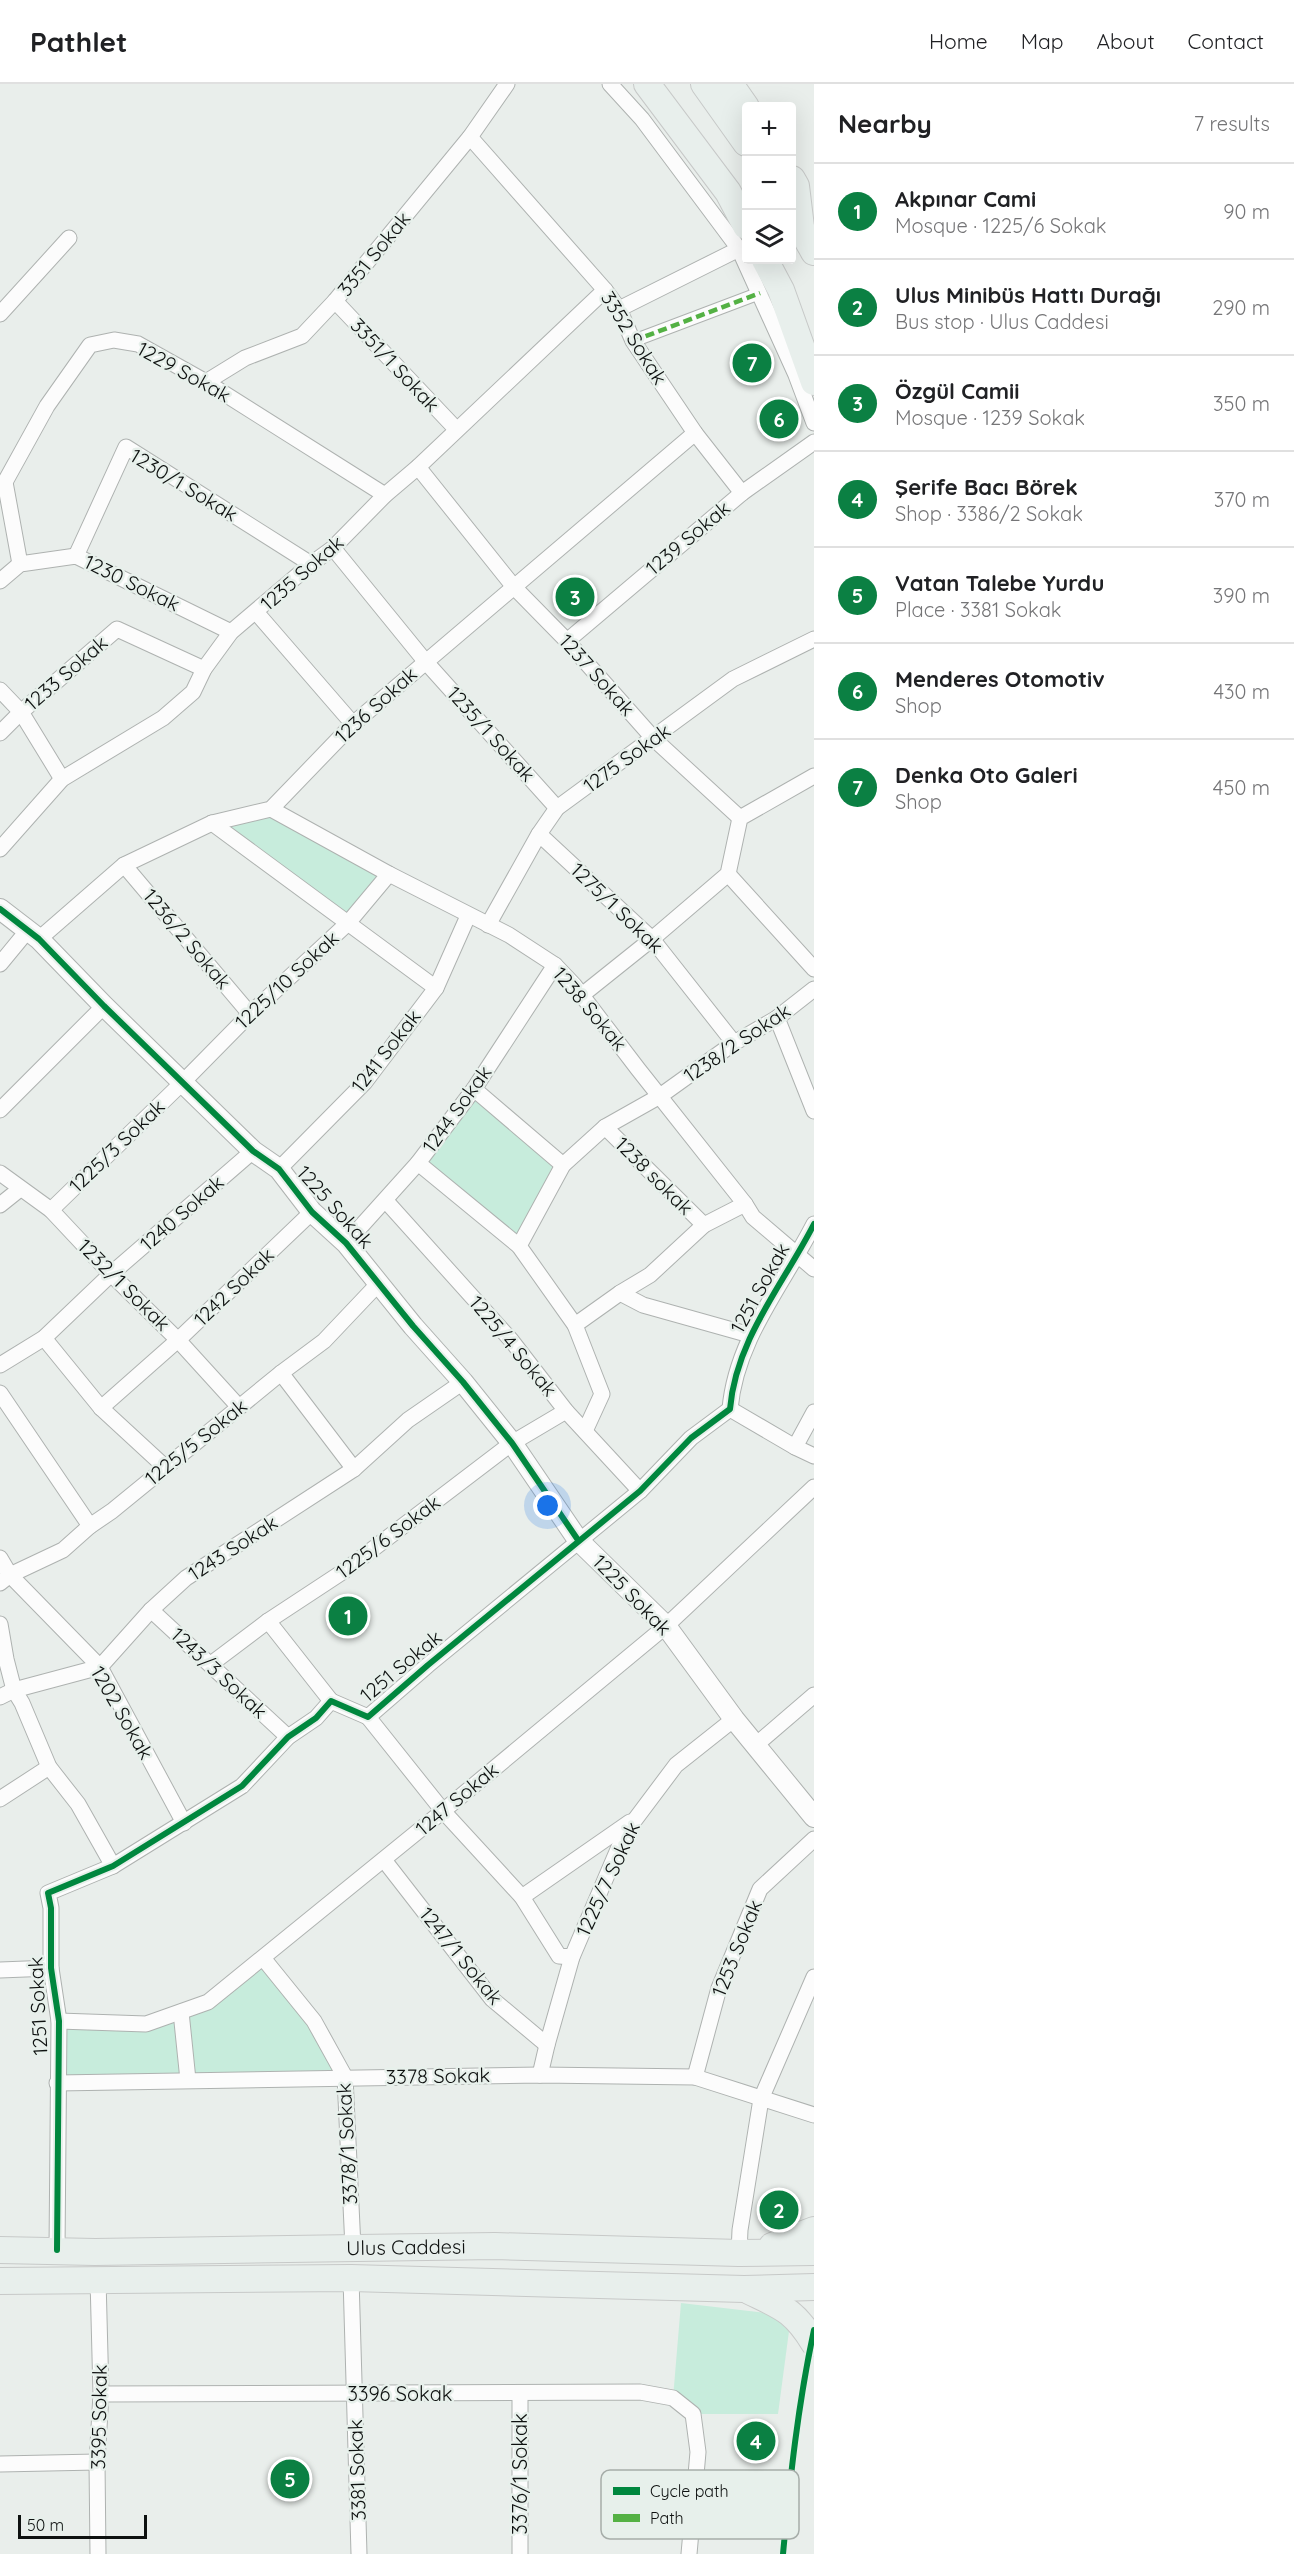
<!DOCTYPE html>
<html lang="en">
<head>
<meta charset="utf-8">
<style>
	body { margin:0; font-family:Quicksand,sans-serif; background:#f2f2f2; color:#202124 }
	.controls { position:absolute; right:18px; top:18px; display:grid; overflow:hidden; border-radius:6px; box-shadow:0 6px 24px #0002 }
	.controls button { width:54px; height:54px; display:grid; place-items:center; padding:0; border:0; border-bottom:2px solid #e0e0e0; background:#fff; color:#202124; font:30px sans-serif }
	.scale { position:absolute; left:18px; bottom:15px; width:129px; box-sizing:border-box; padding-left:6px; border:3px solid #0e1110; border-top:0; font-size:16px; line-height:21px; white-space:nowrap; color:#0e1110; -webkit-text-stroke:4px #e7f0eb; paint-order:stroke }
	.you { position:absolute; left:548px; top:1422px; width:21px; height:21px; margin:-15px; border:4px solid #fff; border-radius:50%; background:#1a73e8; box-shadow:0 0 0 9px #1a73e833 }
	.badge { display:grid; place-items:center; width:39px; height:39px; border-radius:50%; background:#0b8043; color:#fff; font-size:20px; font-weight:700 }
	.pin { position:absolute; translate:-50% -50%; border:3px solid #fff; box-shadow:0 2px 6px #0006 }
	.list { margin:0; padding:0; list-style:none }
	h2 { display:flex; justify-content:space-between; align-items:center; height:78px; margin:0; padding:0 24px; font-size:26px }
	h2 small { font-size:20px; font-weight:400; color:#757577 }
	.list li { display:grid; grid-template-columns:39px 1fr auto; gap:18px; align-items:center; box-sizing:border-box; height:96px; padding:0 24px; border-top:2px solid #e0e0e0 }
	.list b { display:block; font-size:22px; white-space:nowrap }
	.list p { margin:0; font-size:20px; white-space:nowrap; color:#757577 }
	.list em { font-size:20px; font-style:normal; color:#757577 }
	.icon { flex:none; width:33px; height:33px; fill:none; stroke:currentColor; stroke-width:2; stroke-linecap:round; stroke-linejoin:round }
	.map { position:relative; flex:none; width:814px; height:2470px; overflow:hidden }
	header { display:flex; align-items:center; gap:36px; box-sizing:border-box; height:84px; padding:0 30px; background:#fff; border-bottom:2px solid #e0e0e0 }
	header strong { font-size:28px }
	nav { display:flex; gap:33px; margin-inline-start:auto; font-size:21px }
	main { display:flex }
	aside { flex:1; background:#fff }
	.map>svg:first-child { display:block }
	.green { fill:#c7ecdc }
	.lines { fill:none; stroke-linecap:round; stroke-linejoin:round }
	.pedestrian-casing { stroke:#aeb2b0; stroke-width:14 }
	.minor-casing { stroke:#aeb2b0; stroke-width:17 }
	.tertiary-casing { stroke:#aeb2b0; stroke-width:22 }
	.primary-casing { stroke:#c7c9c8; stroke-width:28 }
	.pedestrian { stroke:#fcfcfc; stroke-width:12 }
	.minor { stroke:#fcfcfc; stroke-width:15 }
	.tertiary { stroke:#fcfcfc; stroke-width:20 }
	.primary { stroke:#e8efec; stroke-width:26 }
	.quiet { stroke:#54b144; stroke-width:4.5; stroke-dasharray:9 4.5; stroke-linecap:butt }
	.cycleway-casing { stroke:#e7f0eb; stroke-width:10 }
	.cycleway { stroke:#00873e; stroke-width:6 }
	.labels { text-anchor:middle; stroke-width:5; stroke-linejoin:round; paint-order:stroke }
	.street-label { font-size:20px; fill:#0e1110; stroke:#e7f0eb }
	.key { fill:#e7f0eb; stroke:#a6ada9; stroke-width:1.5 }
	.key-label { font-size:16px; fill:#0e1110 }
</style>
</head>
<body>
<header>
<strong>Pathlet</strong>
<nav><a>Home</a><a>Map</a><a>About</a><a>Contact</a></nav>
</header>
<main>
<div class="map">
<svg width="814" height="2470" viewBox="0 0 814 2470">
	<rect width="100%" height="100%" fill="#e9eeeb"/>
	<g class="green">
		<polygon points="271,725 389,790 348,839 212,739"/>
		<polygon points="474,1005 563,1081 519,1162 418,1079"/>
		<polygon points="263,1874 345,1993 57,1999 59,1937 146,1940 208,1918"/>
		<polygon points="681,2219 791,2232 778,2330 693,2330 673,2314"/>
	</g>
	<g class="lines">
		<g class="pedestrian-casing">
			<polyline id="pedestrian" points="633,257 760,209"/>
		</g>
		<g class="minor-casing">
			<g id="minor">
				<polyline points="610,0 642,35 739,165 796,291 814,339"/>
				<polyline points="470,53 605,206 619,225 633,257 695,349 742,409"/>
				<polyline points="335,217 456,345"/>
				<polyline points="619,225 739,165"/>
				<polyline points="0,230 69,154"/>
				<polyline points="206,298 245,274 302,252 335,217 470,53 507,0"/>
				<polyline points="418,383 514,503 567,557 654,655 740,734"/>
				<polyline points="5,398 20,480"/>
				<polyline points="0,402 5,398 47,322 90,261 114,256 138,260 206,298 385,411"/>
				<polyline points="333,464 425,577 557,724"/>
				<polyline points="76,472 126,363 311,480"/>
				<polyline points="0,497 20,480 76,472 231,548"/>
				<polyline points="256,528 353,640"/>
				<polyline points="567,557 742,409 814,358"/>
				<polyline points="0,606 21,628 62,695"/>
				<polyline points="0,649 21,628 117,545 204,585"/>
				<polyline points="271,725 389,790 509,851 555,881 574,901 638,985 745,1120 753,1133 814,1185"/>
				<polyline points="212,739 436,904"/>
				<polyline points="539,750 652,855 734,959"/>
				<polyline points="0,765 62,695 163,634 193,608 204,585 231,548 311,480 333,464 385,411 418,383 605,206"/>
				<polyline points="124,781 250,930"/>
				<polyline points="728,790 814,885"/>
				<polyline points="488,841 539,750 557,724 733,595 814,555"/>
				<polyline points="39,855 124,781 212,739 271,725 353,640 695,349"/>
				<polyline points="0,880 28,846"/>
				<polyline points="582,911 652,855 728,790 740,734 814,692"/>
				<polyline points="777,934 814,1027"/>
				<polyline points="474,1005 563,1081"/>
				<polyline points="0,1026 104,922"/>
				<polyline points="605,1043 704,1141"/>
				<polyline points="418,1079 519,1162 575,1241 602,1310 585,1347"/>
				<polyline points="279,1085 365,998 436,904 468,832"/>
				<polyline points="0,1089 51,1126 111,1190 178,1256 239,1323"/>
				<polyline points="386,1117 511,1256 566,1327 640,1407"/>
				<polyline points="0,1121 20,1105"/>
				<polyline points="51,1126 182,999 250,930 348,839 389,790"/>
				<polyline points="346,1159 418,1079 474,1005 555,881"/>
				<polyline points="519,1162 563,1081 605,1043 660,1012 734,959 777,934 814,905"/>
				<polyline points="620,1209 643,1221 750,1251"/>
				<polyline points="575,1241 620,1209 650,1191 704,1141 745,1120"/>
				<polyline points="44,1254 101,1324 165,1383"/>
				<polyline points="0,1281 44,1254 111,1190 253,1067"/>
				<polyline points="281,1289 354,1385"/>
				<polyline points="0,1309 90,1442"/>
				<polyline points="101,1324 178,1256 312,1128"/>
				<polyline points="730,1325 795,1363 814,1372"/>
				<polyline points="795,1363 814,1328"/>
				<polyline points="0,1474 10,1491 100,1583 184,1739"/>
				<polyline points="0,1499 10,1491 63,1466 90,1442 112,1427 281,1289 324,1257 379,1199"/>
				<polyline points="151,1526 288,1653"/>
				<polyline points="268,1537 331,1617"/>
				<polyline points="0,1540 6,1575 14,1606 22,1619 49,1683 78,1720 113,1782"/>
				<polyline points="211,1580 268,1537 344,1487 512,1359 566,1327"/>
				<polyline points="0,1613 14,1606 100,1583 151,1526 186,1494 354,1385 408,1336 463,1298"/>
				<polyline points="368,1633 443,1727 522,1813 559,1872 572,1873"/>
				<polyline points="757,1660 814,1611"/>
				<polyline points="0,1715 49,1683"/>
				<polyline points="384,1776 492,1915 547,1961"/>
				<polyline points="522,1813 630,1738"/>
				<polyline points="263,1874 314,1937 345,1993 353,2164"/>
				<polyline points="0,1886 51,1884"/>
				<polyline points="181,1928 188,1996"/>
				<polyline points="59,1937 146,1940 208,1918 443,1727 666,1542 814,1403"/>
				<polyline points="540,1991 547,1961 572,1873 625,1749 676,1681 734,1635"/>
				<polyline points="695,1993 719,1904 760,1805 814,1755"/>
				<polyline points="57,1999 540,1991 695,1993 814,2031"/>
				<path d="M57,2166l2,-229 -8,-53v-60l-3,-15 65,-27 129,-80 46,-49 28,-19 15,-17 37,16 60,-52 212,-174 51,-53 39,-29c6,-70 53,-124 84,-185"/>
				<polyline points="739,2169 740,2146 761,2015 814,1893"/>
				<polyline points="351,2194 359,2470"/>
				<polyline points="101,2310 640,2308 673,2314 693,2330 698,2368 689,2470"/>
				<polyline points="0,2380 97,2378"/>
				<polyline points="98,2470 97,2378 101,2310 98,2195"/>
				<polyline points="520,2470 520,2310"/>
			</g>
		</g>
		<g class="tertiary-casing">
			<polyline id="tertiary" points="0,825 39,855 104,922 253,1067 279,1085 312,1128 346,1159 413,1242 463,1298 512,1359 578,1456 666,1542 734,1635 814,1733"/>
		</g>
		<g class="primary-casing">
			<g id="primary">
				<polyline points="647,0 728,108 746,142"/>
				<polyline points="704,0 746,59"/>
				<polyline points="730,0 746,23"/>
				<polyline points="792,95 796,102 801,143"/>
				<polyline points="792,129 814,168"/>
				<polyline points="765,176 781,206 814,298"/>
				<polyline points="772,2162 814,2146"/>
				<path id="s1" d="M0,2166l95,2 400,-6 244,7 75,-1"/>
				<polyline points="0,2197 351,2194 744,2205 814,2203"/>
				<path d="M749,2207c33,16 45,19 65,52"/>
			</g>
		</g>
		<use href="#pedestrian" class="pedestrian"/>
		<use href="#minor" class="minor"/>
		<use href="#tertiary" class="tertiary"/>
		<use href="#primary" class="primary"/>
		<polyline class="quiet" points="633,257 760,209"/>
		<g class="cycleway-casing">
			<g id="cycleway">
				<polyline points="0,825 39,855 104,922 253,1067 279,1085 312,1128 346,1159 413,1242 463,1298 512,1359 578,1456"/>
				<path d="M57,2166l2,-229 -8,-53v-60l-3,-15 65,-27 129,-80 46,-49 28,-19 15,-17 37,16 60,-52 212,-174 51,-53 39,-29c6,-70 53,-124 84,-185"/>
				<path d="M783,2470c7,-75 15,-150 31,-224"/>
			</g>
		</g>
		<use href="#cycleway" class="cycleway"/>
	</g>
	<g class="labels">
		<g class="street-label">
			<text transform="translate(374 170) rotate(-51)" y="7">3351 Sokak</text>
			<text transform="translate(634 254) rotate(58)" y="7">3352 Sokak</text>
			<text transform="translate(395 281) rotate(47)" y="7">3351/1 Sokak</text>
			<text transform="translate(184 288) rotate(29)" y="7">1229 Sokak</text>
			<text transform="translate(184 401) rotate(31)" y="7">1230/1 Sokak</text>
			<text transform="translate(688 454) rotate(-40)" y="7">1239 Sokak</text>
			<text transform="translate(302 489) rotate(-41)" y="7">1235 Sokak</text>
			<text transform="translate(132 499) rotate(26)" y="7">1230 Sokak</text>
			<text transform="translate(66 589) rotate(-41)" y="7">1233 Sokak</text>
			<text transform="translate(597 591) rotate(48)" y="7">1237 Sokak</text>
			<text transform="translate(376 621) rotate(-42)" y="7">1236 Sokak</text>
			<text transform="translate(491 650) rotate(48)" y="7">1235/1 Sokak</text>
			<text transform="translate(627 674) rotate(-36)" y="7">1275 Sokak</text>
			<text transform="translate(617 824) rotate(44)" y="7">1275/1 Sokak</text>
			<text transform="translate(187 855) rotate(50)" y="7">1236/2 Sokak</text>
			<text transform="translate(287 896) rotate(-43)" y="7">1225/10 Sokak</text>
			<text transform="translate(590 925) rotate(50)" y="7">1238 Sokak</text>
			<text transform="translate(737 959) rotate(-34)" y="7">1238/2 Sokak</text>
			<text transform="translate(386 967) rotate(-52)" y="7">1241 Sokak</text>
			<text transform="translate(457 1025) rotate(-54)" y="7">1244 Sokak</text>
			<text transform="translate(117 1062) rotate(-44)" y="7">1225/3 Sokak</text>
			<text transform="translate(654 1092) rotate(45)" y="7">1238 sokak</text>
			<text transform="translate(335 1123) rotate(48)" y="7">1225 Sokak</text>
			<text transform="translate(182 1129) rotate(-41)" y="7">1240 Sokak</text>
			<text transform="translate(124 1201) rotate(45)" y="7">1232/1 Sokak</text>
			<text transform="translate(234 1203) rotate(-44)" y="7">1242 Sokak</text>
			<text transform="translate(760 1204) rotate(-61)" y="7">1251 Sokak</text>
			<text transform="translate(513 1262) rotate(50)" y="7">1225/4 Sokak</text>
			<text transform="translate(196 1358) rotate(-39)" y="7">1225/5 Sokak</text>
			<text transform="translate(388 1453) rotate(-37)" y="7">1225/6 Sokak</text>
			<text transform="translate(233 1464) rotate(-33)" y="7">1243 Sokak</text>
			<text transform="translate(632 1511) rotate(46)" y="7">1225 Sokak</text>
			<text transform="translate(401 1582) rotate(-40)" y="7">1251 Sokak</text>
			<text transform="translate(219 1589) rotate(43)" y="7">1243/3 Sokak</text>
			<text transform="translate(122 1629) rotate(60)" y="7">1202 Sokak</text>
			<text transform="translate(457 1715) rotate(-40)" y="7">1247 Sokak</text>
			<text transform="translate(608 1795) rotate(-65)" y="7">1225/7 Sokak</text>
			<text transform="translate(737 1864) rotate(-68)" y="7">1253 Sokak</text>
			<text transform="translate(461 1872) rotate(51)" y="7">1247/1 Sokak</text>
			<text transform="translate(38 1922) rotate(-93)" y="7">1251 Sokak</text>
			<text transform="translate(438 1992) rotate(-1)" y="7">3378 Sokak</text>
			<text transform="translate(347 2060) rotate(-93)" y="7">3378/1 Sokak</text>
			<text dy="7" stroke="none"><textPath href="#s1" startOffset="406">Ulus Caddesi</textPath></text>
			<text x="400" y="2317">3396 Sokak</text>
			<text transform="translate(99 2333) rotate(-89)" y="7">3395 Sokak</text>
			<text transform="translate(357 2386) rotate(-92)" y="7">3381 Sokak</text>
			<text transform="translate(520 2390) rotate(-90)" y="7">3376/1 Sokak</text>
		</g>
	</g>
	<rect x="601" y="2386" width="198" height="69" rx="9" class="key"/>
	<rect x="613" y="2403" width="27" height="8" fill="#00873e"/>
	<rect x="613" y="2430" width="27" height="8" fill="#54b144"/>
	<g class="key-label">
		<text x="650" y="2413">Cycle path</text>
		<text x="650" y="2440">Path</text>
	</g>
</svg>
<div class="controls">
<button>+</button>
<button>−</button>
<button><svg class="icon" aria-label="layers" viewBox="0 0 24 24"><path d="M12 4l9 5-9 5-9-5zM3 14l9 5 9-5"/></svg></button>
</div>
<div class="scale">50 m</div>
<div class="you"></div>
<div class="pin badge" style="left:348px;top:1532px">1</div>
<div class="pin badge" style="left:779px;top:2126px">2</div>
<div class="pin badge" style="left:575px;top:513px">3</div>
<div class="pin badge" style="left:756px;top:2357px">4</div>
<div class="pin badge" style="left:290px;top:2395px">5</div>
<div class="pin badge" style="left:779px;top:335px">6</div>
<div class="pin badge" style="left:752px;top:279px">7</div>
</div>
<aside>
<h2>Nearby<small>7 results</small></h2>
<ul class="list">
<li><span class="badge">1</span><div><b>Akpınar Cami</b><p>Mosque · 1225/6 Sokak</p></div><em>90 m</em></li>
<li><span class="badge">2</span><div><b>Ulus Minibüs Hattı Durağı</b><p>Bus stop · Ulus Caddesi</p></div><em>290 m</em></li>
<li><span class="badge">3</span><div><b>Özgül Camii</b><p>Mosque · 1239 Sokak</p></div><em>350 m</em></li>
<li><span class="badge">4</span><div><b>Şerife Bacı Börek</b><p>Shop · 3386/2 Sokak</p></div><em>370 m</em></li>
<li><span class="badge">5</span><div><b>Vatan Talebe Yurdu</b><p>Place · 3381 Sokak</p></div><em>390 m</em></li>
<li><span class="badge">6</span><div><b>Menderes Otomotiv</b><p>Shop</p></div><em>430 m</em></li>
<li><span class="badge">7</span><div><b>Denka Oto Galeri</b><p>Shop</p></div><em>450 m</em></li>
</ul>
</aside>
</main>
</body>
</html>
